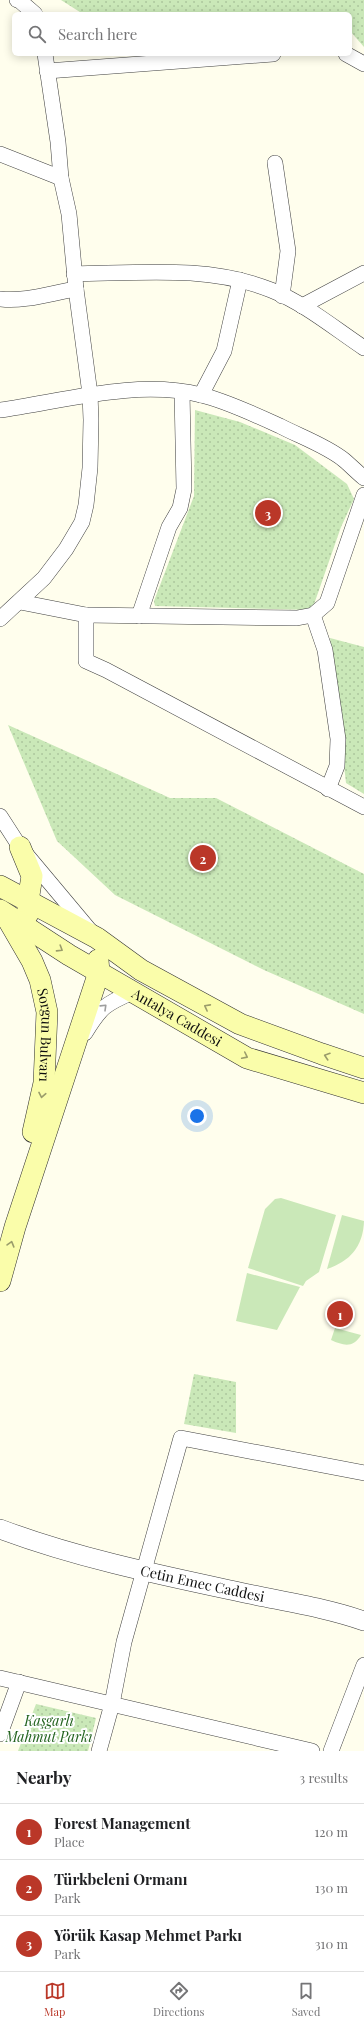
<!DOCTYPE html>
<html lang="en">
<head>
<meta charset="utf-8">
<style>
	body { margin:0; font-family:"Playfair Display",serif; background:#f2f2f2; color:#202124 }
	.you { position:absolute; left:197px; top:1116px; width:14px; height:14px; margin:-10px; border:3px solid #fff; border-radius:50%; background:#1a73e8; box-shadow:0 0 0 6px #1a73e833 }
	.badge { display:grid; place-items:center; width:26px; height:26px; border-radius:50%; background:#ba3728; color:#fff; font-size:13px; font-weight:700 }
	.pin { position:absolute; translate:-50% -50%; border:2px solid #fff; box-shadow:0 1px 4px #0006 }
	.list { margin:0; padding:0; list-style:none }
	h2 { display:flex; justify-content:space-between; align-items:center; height:52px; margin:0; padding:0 16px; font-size:17px }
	h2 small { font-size:13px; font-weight:400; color:#757577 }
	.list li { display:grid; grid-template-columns:26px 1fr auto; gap:12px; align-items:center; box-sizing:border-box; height:56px; padding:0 16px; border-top:1px solid #e0e0e0 }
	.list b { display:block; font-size:15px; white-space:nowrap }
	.list p { margin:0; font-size:13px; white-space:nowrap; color:#757577 }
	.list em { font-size:13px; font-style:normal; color:#757577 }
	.icon { flex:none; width:22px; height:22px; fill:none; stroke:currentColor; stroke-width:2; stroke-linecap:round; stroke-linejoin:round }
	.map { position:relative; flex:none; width:364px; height:1751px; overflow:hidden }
	.search { position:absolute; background:#fff; box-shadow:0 2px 10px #0003; left:12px; right:12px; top:12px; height:44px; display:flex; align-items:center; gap:10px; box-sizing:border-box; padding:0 14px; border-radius:6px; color:#757577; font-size:15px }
	.sheet { height:220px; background:#fff }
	nav { display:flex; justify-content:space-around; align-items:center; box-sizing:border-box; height:56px; border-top:1px solid #e0e0e0; background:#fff; font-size:11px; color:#757577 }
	nav a { display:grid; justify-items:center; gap:2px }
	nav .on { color:#ba3728 }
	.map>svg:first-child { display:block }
	.grass { fill:#cae8b8 }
	.park { fill:url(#park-dots) }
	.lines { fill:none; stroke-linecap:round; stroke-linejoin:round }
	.minor-casing { stroke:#404040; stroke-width:16 }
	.tertiary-casing { stroke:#404040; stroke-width:20 }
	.secondary-casing { stroke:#2f2f2f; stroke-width:22 }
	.minor { stroke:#fff; stroke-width:15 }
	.tertiary { stroke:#fff; stroke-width:19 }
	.secondary { stroke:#fafdaa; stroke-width:21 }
	.oneway { stroke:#9b9d6b }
	.oneway2 { stroke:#9e9e9e }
	.labels { text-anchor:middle; stroke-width:4; stroke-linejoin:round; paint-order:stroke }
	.street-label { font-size:14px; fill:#0d0d0d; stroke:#fff }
	.park-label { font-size:14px; font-style:italic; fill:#23631f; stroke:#fff }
</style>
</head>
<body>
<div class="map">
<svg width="364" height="1751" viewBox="0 0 364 1751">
	<defs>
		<pattern id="park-dots" width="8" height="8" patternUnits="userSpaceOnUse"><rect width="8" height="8" fill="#cae8b8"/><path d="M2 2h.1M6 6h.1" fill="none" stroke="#acc69d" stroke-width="1.8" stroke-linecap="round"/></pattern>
	</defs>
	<rect width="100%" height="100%" fill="#fffeed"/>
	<g class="grass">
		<polygon points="281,1198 336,1215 319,1272 306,1281 303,1286 248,1268 265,1209 275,1199"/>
		<path d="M342,1215l22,6c-1,26 -14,40 -37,48z"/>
		<polygon points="247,1273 300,1287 277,1330 236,1321"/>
		<path d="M335,1328l26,7c-8,13 -17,11 -30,5z"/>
	</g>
	<g class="park">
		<polygon points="61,0 364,0 364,47 350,31 350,14 83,14"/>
		<polygon points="195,410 240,422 295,445 347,484 354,499 341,527 312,610 155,606 154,601 194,496"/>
		<polygon points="330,638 364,647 364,794 346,783"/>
		<polygon points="8,725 170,798 216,798 364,874 364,1014 264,970 115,895 57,841"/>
		<polygon points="194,1374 236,1382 236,1433 184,1424"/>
		<polygon points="36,1704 96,1718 88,1751 18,1751"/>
	</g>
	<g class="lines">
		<g class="minor-casing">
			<g id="minor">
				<polyline points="17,0 20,1 35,14"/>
				<polyline points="346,54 364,64"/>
				<polyline points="47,71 273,54"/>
				<polyline points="0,154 61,178"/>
				<polyline points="275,163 288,251 282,296"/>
				<path d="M74,274c65,-1 135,-9 197,16 33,13 63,38 93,58"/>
				<path d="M0,299c25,3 51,-6 76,-10"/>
				<polyline points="302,306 364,273"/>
				<polyline points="201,395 224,351 240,280"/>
				<path d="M0,410c64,-9 137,-31 201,-15 23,5 57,21 79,31 19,10 47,20 64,34 7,6 13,12 20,18"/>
				<polyline points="20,602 86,615 86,661 106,670 364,807"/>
				<polyline points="86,615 297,618 313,615 327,603 364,495"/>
				<polyline points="313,615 325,650 338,739 337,766 328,789"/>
				<polyline points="139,616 169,527 180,508 184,489 182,392"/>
				<polyline points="0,619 44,578 66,549 82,522 86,505 90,468 91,420 90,394 76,289 69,214 61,178 58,142 45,54"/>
				<polyline points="0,816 20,847 92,933"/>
				<path d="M85,1033c16,-26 20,-29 48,-41"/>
				<polyline points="0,1678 312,1751"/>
				<polyline points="0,1734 19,1682"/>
				<polyline points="99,1751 112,1704 124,1642 181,1438 364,1473"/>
				<polyline points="331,1751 364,1665"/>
			</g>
		</g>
		<g class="tertiary-casing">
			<g id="tertiary">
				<path id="s1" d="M0,1529c80,30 165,47 249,65 38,8 78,14 115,27"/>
			</g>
		</g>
		<g class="secondary-casing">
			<g id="secondary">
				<polyline points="20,847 32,876 28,901 28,914"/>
				<polyline points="0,886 97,938 141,970 240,1024 322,1054 364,1068"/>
				<path id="s2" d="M0,910l69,45 178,103 117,35"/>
				<path id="s3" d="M7,918l25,43 8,19 7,32 -3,71 -11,49"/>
				<polyline points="0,1281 15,1227 99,972 98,960"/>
			</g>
		</g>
		<use href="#minor" class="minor"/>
		<use href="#tertiary" class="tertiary"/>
		<use href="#secondary" class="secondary"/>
	</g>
	<defs><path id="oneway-chevron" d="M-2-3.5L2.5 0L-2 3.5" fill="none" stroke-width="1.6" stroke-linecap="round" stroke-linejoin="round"/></defs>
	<g class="oneway">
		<use href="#oneway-chevron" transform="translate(60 949) rotate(32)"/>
		<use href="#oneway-chevron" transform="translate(207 1007) rotate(-152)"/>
		<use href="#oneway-chevron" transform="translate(245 1056) rotate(26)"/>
		<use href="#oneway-chevron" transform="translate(327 1056) rotate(-162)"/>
		<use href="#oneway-chevron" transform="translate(42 1095) rotate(101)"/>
		<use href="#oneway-chevron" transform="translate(11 1244) rotate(-74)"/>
	</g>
	<use class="oneway2" href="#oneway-chevron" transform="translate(104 1007) rotate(-44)"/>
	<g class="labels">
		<g class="street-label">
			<text dy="5" stroke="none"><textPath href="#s2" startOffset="207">Antalya Caddesi</textPath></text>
			<text dy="5" stroke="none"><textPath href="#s3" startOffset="126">Sorgun Bulvarı</textPath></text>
			<text dy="5" stroke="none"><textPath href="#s1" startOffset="210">Cetin Emec Caddesi</textPath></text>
		</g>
		<g class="park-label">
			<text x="49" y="1726">Kaşgarlı<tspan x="49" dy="16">Mahmut Parkı</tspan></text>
		</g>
	</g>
</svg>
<div class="you"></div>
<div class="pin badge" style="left:340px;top:1314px">1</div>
<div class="pin badge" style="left:203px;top:858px">2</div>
<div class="pin badge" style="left:268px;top:513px">3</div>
<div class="search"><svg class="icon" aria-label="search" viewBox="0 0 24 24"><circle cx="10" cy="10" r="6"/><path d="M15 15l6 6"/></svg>Search here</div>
</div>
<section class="sheet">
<h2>Nearby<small>3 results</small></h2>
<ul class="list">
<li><span class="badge">1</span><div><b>Forest Management</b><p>Place</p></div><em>120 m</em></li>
<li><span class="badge">2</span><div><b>Türkbeleni Ormanı</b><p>Park</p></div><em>130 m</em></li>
<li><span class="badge">3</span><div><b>Yörük Kasap Mehmet Parkı</b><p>Park</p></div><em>310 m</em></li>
</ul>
</section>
<nav>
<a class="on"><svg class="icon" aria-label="map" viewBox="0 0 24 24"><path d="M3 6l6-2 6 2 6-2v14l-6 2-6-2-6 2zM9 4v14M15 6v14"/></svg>Map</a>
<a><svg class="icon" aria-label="directions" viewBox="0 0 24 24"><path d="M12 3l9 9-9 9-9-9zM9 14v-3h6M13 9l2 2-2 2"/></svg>Directions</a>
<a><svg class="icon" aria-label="saved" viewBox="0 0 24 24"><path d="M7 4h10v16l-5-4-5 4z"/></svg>Saved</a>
</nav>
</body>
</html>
